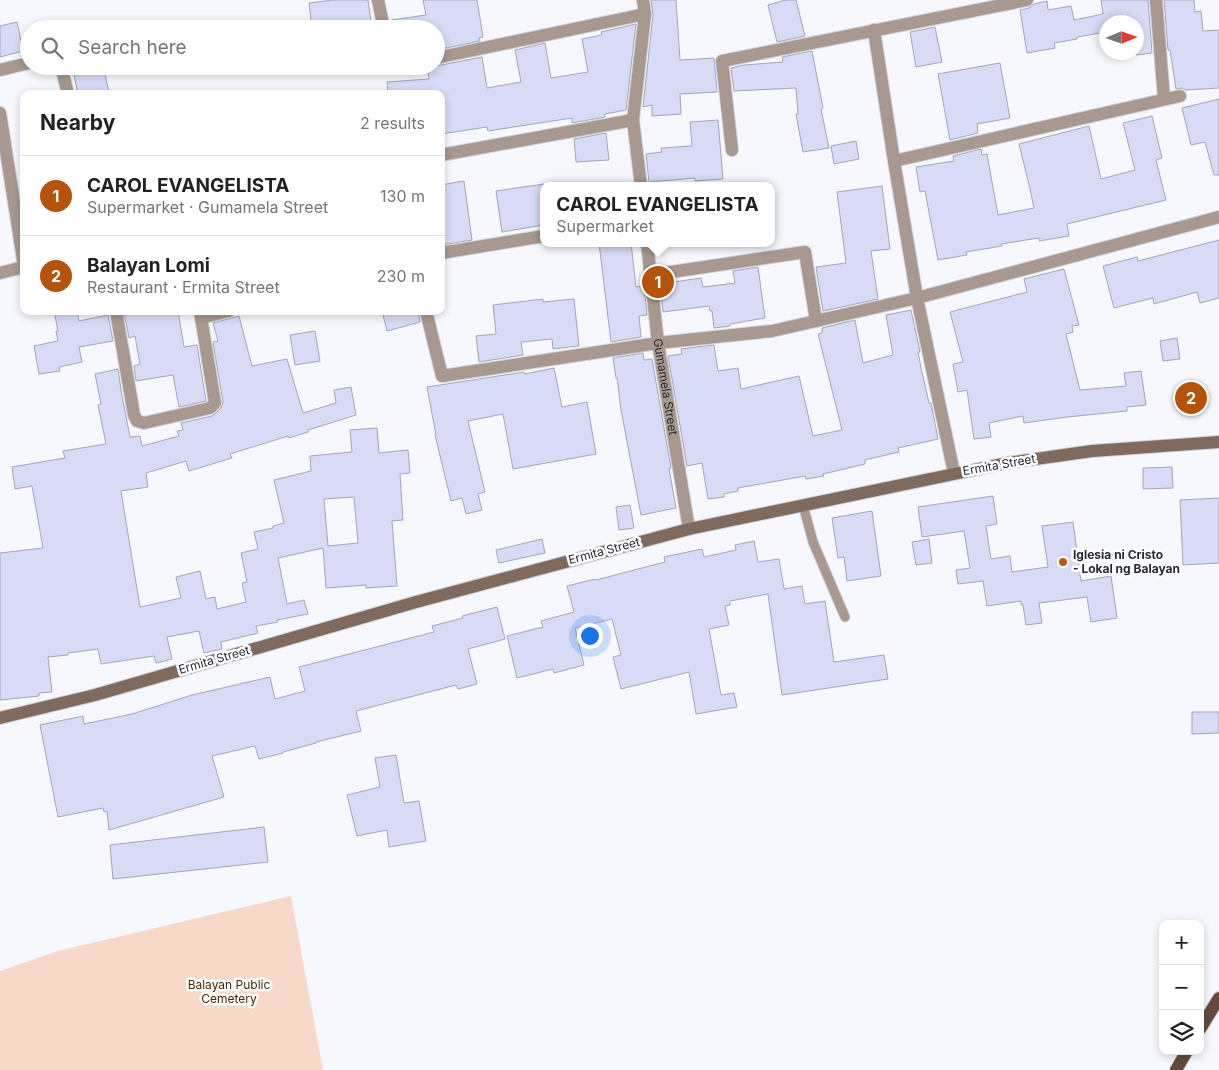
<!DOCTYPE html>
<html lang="en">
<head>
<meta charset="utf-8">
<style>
	body { margin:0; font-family:Inter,sans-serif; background:#f6f6f6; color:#222 }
	.controls { position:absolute; right:15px; bottom:15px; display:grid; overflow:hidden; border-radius:10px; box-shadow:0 2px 8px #0003 }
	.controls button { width:45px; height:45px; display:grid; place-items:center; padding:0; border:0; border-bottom:1px solid #e0e0e0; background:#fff; color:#222; font:25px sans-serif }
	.compass { position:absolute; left:1099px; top:15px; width:45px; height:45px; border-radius:50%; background:#fff; box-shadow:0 2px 8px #0003; rotate:88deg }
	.you { position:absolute; left:589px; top:635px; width:18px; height:18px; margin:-12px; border:4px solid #fff; border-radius:50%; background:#1a73e8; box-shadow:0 0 0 8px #1a73e833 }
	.badge { display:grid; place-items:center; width:32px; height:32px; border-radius:50%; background:#b45309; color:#fff; font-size:16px; font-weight:700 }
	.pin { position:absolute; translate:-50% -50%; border:2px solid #fff; box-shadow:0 1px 5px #0006 }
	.popup { position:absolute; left:540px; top:182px; width:235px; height:65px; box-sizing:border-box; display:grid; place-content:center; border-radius:10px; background:#fff; filter:drop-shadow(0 1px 4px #0005); font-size:16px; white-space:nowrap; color:#767676 }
	.popup b { font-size:19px; color:#222 }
	.popup::after { content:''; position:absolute; left:50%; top:100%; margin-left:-10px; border:10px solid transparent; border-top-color:#fff }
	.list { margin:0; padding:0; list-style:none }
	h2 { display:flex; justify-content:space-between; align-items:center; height:65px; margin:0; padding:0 20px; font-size:21px }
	h2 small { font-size:16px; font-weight:400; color:#767676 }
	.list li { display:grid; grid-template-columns:32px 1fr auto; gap:15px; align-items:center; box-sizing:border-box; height:80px; padding:0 20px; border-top:1px solid #e0e0e0 }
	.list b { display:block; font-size:19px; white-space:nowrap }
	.list p { margin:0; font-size:16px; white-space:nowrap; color:#767676 }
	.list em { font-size:16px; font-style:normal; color:#767676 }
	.icon { flex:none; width:28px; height:28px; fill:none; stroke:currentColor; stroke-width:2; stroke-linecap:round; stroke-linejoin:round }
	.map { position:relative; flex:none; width:1219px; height:1070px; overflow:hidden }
	.search { position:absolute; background:#fff; box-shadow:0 2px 8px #0003; left:20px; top:20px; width:425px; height:55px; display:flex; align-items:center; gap:12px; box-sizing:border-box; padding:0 18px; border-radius:28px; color:#767676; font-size:19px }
	.panel { position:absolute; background:#fff; box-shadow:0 2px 8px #0003; left:20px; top:90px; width:425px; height:225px; border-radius:10px }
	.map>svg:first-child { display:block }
	.green { fill:#f7d9c9 }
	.building { fill:#d7dbf6; stroke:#a1a5be; fill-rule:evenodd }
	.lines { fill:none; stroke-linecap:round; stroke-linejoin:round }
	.service-casing { stroke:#d2d3d9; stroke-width:11 }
	.minor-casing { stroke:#d2d3d9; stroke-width:14 }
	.secondary-casing { stroke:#d2d3d9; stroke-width:14 }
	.primary-casing { stroke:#d2d3d9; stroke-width:14 }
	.service { stroke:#a89890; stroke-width:9 }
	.minor { stroke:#a89890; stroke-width:12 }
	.secondary { stroke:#806a5e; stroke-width:12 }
	.primary { stroke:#644a3c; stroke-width:12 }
	.poi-dot { fill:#b95916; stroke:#fff; stroke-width:2 }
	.labels { text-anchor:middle; stroke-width:5; stroke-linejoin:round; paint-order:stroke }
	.street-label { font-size:12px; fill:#272933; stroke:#fff }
	.poi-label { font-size:12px; font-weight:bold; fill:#272933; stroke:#fff; text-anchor:start }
	.park-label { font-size:12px; fill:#512305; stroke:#fff }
</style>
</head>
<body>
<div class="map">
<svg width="1219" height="1070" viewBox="0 0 1219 1070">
	<rect width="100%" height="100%" fill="#f7f8fd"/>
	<polygon class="green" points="291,896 323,1070 0,1070 0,971 58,951"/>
	<g class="building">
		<polygon points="333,0 368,0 372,29 312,29 309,3"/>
		<polygon points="423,0 477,0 483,37 479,38 480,41 436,50 436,29 393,29 392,20 426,15"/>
		<polygon points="651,0 676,0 680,60 714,58 717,92 680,94 681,114 652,116 652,105 643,107 653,15"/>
		<polygon points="786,0 796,0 805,36 777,42 768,5"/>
		<polygon points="1101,0 1148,0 1152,53 1136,55 1136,22 1106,22 1106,32 1077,37 1077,39 1054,43 1055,48 1027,53 1020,10 1029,8 1034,4 1047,1 1048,10 1071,6 1074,20 1103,14"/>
		<polygon points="1164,0 1194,0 1195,12 1201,11 1203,31 1219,30 1219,88 1186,90 1182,88 1176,89 1170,50 1168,50"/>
		<polygon points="17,22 23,51 0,57 0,26"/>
		<polygon points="636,24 626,110 605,114 605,117 572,123 572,118 488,131 487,127 441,134 441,94 388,94 387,82 429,79 427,66 436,66 482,57 487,88 521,82 515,50 545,43 551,78 588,72 582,39 602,35 601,32"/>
		<polygon points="935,27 942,62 916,67 910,32"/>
		<polygon points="812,51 823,108 821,109 829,148 803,152 796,114 798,114 796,88 734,91 731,68 744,65 783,62 782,57"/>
		<polygon points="1000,63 1010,118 977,124 978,133 950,140 938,74"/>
		<polygon points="72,66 103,66 109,92 100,94 78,94"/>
		<polygon points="1219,99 1219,175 1214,175 1205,142 1191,145 1182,108"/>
		<polygon points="1152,116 1162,158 1156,160 1166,200 1067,224 1069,236 1039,241 1039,238 1001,244 1002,246 966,252 967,255 938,260 925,191 920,192 916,167 954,161 953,156 981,149 982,155 987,154 998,215 1034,208 1030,189 1019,144 1089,126 1101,179 1135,170 1123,123"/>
		<polygon points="718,120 723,179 695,181 695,178 649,182 646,154 662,152 661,148 692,146 690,122"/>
		<polygon points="606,133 609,160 576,162 574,139"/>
		<polygon points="856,141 859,159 834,164 831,146"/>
		<polygon points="464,181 472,240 441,245 441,185"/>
		<polygon points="544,184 544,225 502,232 496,191"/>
		<polygon points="882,186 890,249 871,251 878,299 823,311 816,267 846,263 837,192"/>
		<polygon points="1219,240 1219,298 1200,303 1197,292 1154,304 1153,298 1114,308 1103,266 1137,257 1138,261"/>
		<polygon points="599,243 631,243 636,287 644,286 647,315 639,316 641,337 611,342"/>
		<polygon points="758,267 765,318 730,324 730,326 714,328 712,311 710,311 709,306 663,312 660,284 701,278 703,287 735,283 733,271"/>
		<polygon points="1064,269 1079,325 1072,326 1073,332 1066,334 1080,390 1126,386 1124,373 1141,371 1146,405 1127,407 1127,411 1067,417 1024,423 1023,416 989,423 991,437 974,439 967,390 958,392 953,364 963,362 950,312 1027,292 1024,279"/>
		<polygon points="543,299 543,302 574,299 579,346 553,349 552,339 521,342 523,355 479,362 476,336 496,334 493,305"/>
		<polygon points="911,310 920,352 918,352 921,368 929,403 931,403 938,439 898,448 899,452 865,460 865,464 823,474 824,476 806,479 805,476 738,488 738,491 724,494 724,497 708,499 702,463 687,466 668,356 682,354 681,349 714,345 718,371 738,368 741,389 799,376 813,436 842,430 818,334 822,333 822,328 855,320 863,363 893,355 886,315"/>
		<polygon points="54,311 77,311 79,321 108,315 113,341 79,347 82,362 59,367 60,371 39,374 34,346 58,341 56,331 58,331"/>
		<polygon points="128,311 178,311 184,347 197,345 206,401 179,407 173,375 136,381 134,366 140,364 135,336 129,338 124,312"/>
		<polygon points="382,311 418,311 420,322 387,331"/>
		<path d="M239,316l13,50 35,-7 16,54 33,-10 -2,-13 17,-3 5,28 -48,15v2l-19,6 -1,-2 -58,18 2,4 -43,13 -3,-10 -40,12 2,14 -27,4 19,116 41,-9 -5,-21 24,-6 6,28 9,-2 2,12 29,-7 -4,-19 5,-1 -6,-29 17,-4 -4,-17 19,-4v-2l11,-3 -10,-43 37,-9 -1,-15 42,-4 -2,-22 27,-2 2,25 29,-3 2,23 -10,1 3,46 -11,1 5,65 -31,2v-3l-40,3 -3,-40 -45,10 9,46 17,-4 4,14 -31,6 1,2 -22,4 2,7 -37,9 1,7 -18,4 -5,-22 -32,6 5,22 -16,4 -2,-7 -53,8 -3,-15 -30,4v2l-20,2 4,35 -13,1v3l-39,4v-147l43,-5 -11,-62 -17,3 -3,-22 53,-9 -2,-7 43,-7 -8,-39 3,-1 -6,-30 23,-5 4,27 8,41 10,-1 2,10 37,-10 -2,-5 6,-1 -2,-7 31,-7 3,-2 6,-6 2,-6 -10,-60 5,-1 -5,-18zM354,497l4,46 -30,3 -4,-47z"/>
		<polygon points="315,331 320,361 295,365 290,335"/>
		<polygon points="1177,338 1180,359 1163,361 1160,341"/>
		<polygon points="643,353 644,360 652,359 671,468 669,468 676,508 641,515 621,410 617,378 616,378 613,358"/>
		<polygon points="554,368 562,407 587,402 596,454 513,469 503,414 468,421 485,492 478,494 482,510 466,514 462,498 451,501 435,435 436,435 427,387 524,372 525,374"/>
		<polygon points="1172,467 1173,488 1143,489 1143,468"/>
		<polygon points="993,496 997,524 986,526 991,559 1010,556 1012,572 1048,567 1042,526 1073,522 1081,581 1111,576 1117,618 1091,622 1087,597 1039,603 1042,623 1026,625 1023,605 1021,605 1021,601 987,606 983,581 958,584 956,570 970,568 964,531 922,537 918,507"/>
		<polygon points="1219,498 1219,563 1183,565 1180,500"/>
		<polygon points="630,505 634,528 619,530 616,507"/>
		<polygon points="872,511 881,576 847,581 844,557 838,558 832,518"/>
		<polygon points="542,539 545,553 499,563 496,550"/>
		<polygon points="929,539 932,563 916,565 912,542"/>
		<polygon points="754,541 758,562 779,559 784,589 802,586 805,604 825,601 834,662 884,655 888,679 782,695 768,594 730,601 730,605 725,606 729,625 709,629 721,695 734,693 737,707 696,714 689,672 621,689 613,657 621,655 612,619 575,628 584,665 554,673 553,669 517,678 507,636 543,627 541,621 574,612 567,586 595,579 596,580 665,562 664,557 702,549 704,557 736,550 735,545"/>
		<polygon points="497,607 505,639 468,649 477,684 458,689 456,685 356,711 361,731 316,742 316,743 283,752 283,753 259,759 255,746 212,756 224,797 109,830 107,811 104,812 103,808 58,817 40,725 83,716 84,724 132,714 192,695 270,677 275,699 305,691 299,667 434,632 432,626 463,618 462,616"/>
		<polygon points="1192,712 1219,712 1219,733 1192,734"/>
		<polygon points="396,755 404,803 419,801 426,841 389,847 387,830 357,836 347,795 380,787 375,758"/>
		<polygon points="264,827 268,862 113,879 110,845"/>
	</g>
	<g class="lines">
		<g class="service-casing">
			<polyline id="service" points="803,505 813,542 845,617"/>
		</g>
		<g class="minor-casing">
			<g id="minor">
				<polyline points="378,0 384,29"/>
				<polyline points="1156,0 1164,99"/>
				<polyline points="874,30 894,161 917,298 954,473"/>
				<polyline points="436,58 645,14"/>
				<polyline points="61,66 68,94"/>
				<polyline points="0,70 29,63"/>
				<polyline points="0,113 24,266"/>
				<polyline points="732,150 722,61 1027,0"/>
				<polyline points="441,155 633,120"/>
				<polyline points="894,161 1180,96"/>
				<polyline points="641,186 633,120 645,14 643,0"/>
				<path id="s1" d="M647,243l11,100 31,186"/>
				<polyline points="441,253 544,236"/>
				<polyline points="0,273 24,267"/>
				<polyline points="651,275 805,252 816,321"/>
				<polyline points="116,311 134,415 137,421 144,423 210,408 215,403 200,311"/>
				<polyline points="426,311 442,376 658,343 772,331 917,298 1219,217"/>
				<polyline points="201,318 229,311"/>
			</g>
		</g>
		<g class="secondary-casing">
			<polyline id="secondary" points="0,718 95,695 416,602 689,529 1007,463 1092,451 1219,442"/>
		</g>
		<g class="primary-casing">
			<g id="primary">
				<polyline points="1200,1029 1219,998"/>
				<polyline points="1176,1070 1187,1051"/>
			</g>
		</g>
		<use href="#service" class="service"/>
		<use href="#minor" class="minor"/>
		<use href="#secondary" class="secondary"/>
		<use href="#primary" class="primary"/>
	</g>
	<circle class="poi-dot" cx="1063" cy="562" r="5"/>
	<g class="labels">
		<g class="street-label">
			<text dy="4" stroke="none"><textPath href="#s1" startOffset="145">Gumamela Street</textPath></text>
			<text transform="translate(999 465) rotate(-10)" y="4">Ermita Street</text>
			<text transform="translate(604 551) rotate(-15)" y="4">Ermita Street</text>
			<text transform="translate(214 660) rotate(-16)" y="4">Ermita Street</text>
		</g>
		<g class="poi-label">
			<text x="1073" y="559">Iglesia ni Cristo<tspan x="1073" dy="14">- Lokal ng Balayan</tspan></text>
		</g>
		<g class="park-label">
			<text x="229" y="989">Balayan Public<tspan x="229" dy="14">Cemetery</tspan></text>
		</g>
	</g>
</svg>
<div class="controls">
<button>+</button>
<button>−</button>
<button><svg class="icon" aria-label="layers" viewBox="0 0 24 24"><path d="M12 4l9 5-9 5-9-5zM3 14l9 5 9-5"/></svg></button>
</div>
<svg class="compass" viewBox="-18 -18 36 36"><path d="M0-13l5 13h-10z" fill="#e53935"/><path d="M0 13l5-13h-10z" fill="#767676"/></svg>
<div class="you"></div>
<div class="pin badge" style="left:658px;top:282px">1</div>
<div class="popup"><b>CAROL EVANGELISTA</b>Supermarket</div>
<div class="pin badge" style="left:1191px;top:398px">2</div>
<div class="search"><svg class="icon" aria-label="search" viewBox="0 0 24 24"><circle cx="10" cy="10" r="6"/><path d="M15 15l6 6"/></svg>Search here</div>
<section class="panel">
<h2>Nearby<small>2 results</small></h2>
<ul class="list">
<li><span class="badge">1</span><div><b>CAROL EVANGELISTA</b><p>Supermarket · Gumamela Street</p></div><em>130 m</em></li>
<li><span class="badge">2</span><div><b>Balayan Lomi</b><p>Restaurant · Ermita Street</p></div><em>230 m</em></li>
</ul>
</section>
</div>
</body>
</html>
